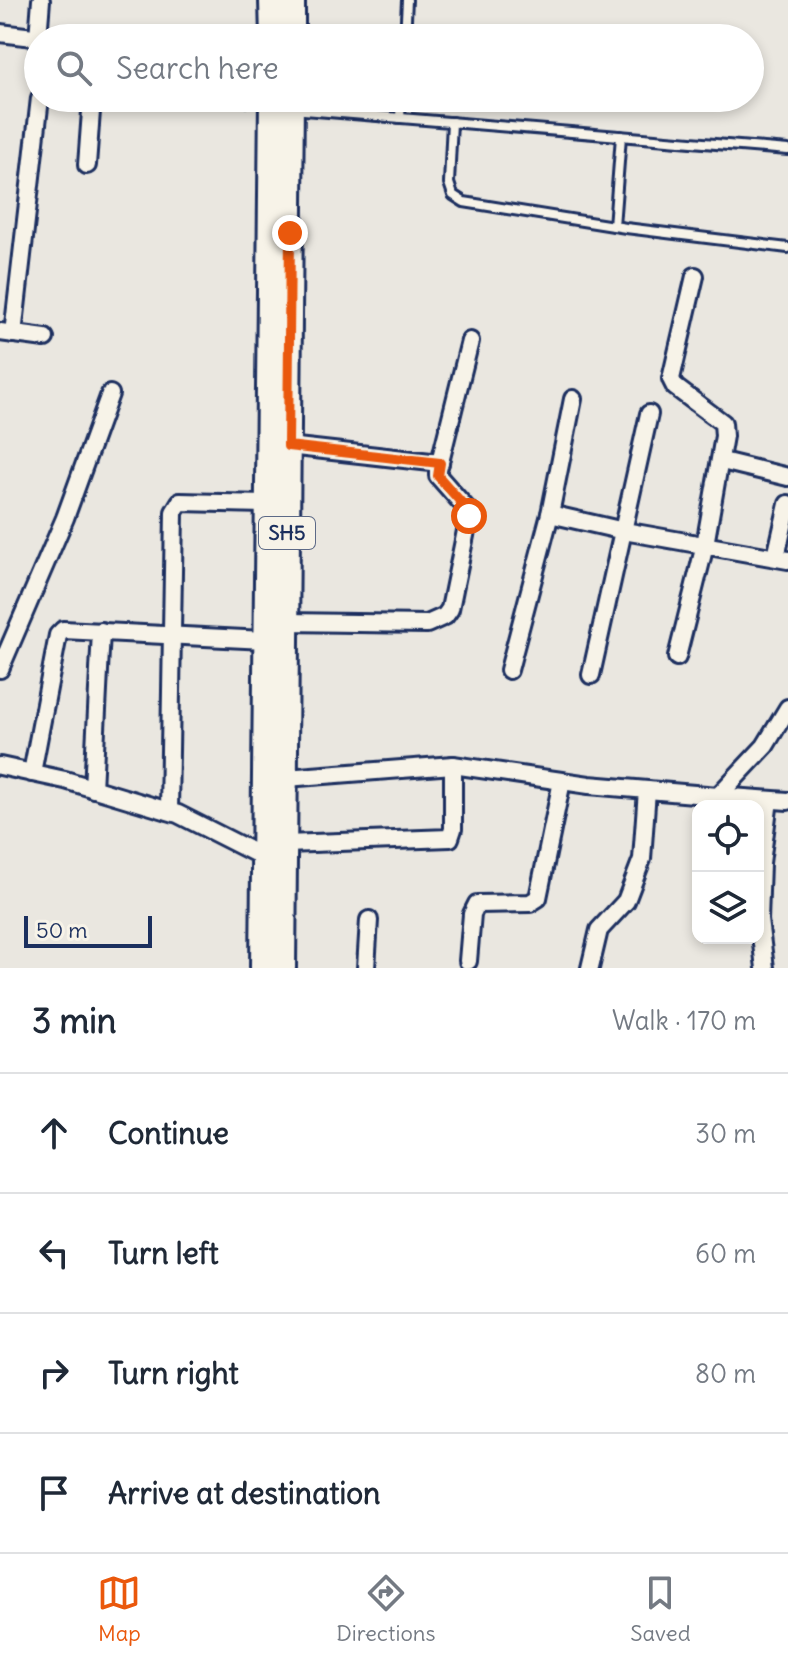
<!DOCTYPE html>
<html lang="en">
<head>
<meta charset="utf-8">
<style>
	body { margin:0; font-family:Delius,sans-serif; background:#f2f2f3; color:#1f2937 }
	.controls { position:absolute; right:24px; bottom:24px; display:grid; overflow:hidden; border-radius:16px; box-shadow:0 4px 12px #0003 }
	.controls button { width:72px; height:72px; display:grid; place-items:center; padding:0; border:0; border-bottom:2px solid #e0e1e3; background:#fff; color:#1f2937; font:40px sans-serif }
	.scale { position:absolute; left:24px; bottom:20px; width:128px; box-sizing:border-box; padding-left:8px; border:4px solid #1b2f5e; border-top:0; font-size:22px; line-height:28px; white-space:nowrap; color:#1b2f5e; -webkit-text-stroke:6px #f7f3e8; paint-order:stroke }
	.stop { position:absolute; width:24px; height:24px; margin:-18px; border:6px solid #ea580c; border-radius:50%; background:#fff }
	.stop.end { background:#ea580c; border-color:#fff; box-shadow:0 2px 8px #0008 }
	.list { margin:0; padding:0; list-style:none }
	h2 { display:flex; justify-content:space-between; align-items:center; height:104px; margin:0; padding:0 32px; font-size:34px }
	h2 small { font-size:26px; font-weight:400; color:#747a83 }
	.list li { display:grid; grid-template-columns:52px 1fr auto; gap:24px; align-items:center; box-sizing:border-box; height:120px; padding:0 32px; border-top:2px solid #e0e1e3 }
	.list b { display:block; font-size:30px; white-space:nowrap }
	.list em { font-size:26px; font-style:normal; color:#747a83 }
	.icon { flex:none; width:44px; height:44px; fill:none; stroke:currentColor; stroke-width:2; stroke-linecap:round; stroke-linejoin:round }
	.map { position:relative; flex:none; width:788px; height:968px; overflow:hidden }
	.search { position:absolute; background:#fff; box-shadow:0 4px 12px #0003; left:24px; right:24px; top:24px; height:88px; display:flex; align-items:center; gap:20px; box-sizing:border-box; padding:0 28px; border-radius:44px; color:#747a83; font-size:30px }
	.sheet { height:584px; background:#fff }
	nav { display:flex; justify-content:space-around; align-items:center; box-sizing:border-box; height:112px; border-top:2px solid #e0e1e3; background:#fff; font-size:22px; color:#747a83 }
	nav a { display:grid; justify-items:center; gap:4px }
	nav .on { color:#ea580c }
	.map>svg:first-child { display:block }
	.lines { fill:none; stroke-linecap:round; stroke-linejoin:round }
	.lane-casing { stroke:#1b2f5e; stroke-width:14 }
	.street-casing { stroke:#1b2f5e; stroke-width:22 }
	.primary-casing { stroke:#1b2f5e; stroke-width:30 }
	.lane { stroke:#f7f3e8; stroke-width:8 }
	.street { stroke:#f7f3e8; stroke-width:16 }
	.primary { stroke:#f7f3e8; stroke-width:24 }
	.wall { fill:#9da0a4; stroke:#1b2f5e; stroke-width:2 }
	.shaded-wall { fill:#7f8286; stroke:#1b2f5e; stroke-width:2 }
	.route { stroke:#ea580c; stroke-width:10 }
	.labels { text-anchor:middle; stroke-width:6; stroke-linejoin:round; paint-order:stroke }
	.shield { fill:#f7f3e8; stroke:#5d6a87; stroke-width:2 }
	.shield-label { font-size:20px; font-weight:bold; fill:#1b2f5e }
</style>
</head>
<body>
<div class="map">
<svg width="788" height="968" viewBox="0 0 788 968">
	<rect width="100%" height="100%" fill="#eae7e0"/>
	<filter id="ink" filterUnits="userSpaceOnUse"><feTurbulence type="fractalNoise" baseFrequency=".0125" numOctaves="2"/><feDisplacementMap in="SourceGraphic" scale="16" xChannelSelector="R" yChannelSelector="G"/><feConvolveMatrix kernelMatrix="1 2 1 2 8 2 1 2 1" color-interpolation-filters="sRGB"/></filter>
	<g filter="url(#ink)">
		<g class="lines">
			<g class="lane-casing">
				<g id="lane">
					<polyline points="405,38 407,0"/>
					<polyline points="292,109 788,150"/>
					<polyline points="400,118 401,98"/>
					<polyline points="452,122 449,183 453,195 464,202 626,228 788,248"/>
					<polyline points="614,226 621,136"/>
				</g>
			</g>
			<g class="street-casing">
				<g id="street">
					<polyline points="0,33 42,38"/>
					<polyline points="38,38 41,0"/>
					<polyline points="87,165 92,98"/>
					<polyline points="0,332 45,338"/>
					<polyline points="13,334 40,98"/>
					<polyline points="288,446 440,463"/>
					<polyline points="722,461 788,477"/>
					<polyline points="550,514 624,531 788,560"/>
					<polyline points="776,557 788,504"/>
					<polyline points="286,622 427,624 445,616 450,609 469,516 467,509 438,476 438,470 470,341"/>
					<polyline points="677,657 705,545 724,436 723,423 675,387 671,379 695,276"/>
					<polyline points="0,669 65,518 110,394"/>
					<polyline points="509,670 550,514 573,399"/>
					<polyline points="591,675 649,414"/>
					<polyline points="0,766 65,780 178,814 265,858"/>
					<polyline points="32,773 58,635 63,630 267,640"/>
					<polyline points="286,778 453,765 589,785 718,796 765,746 788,708"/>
					<polyline points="93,789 101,631"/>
					<polyline points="718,796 788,801"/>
					<polyline points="169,811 174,512 180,502 268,504"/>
					<polyline points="285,844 450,838 453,829 453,765"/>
					<polyline points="468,961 472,914 477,904 530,903 538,898 562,781"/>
					<polyline points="366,968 369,920"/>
					<polyline points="590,968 599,930 626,901 642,859 647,790"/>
					<polyline points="765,968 759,920 761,863 769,800"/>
				</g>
			</g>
			<g class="primary-casing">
				<g id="primary">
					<polyline points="272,0 273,38"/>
					<polyline points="292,0 292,38"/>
					<polyline points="263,968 272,98"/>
					<polyline points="283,968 291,98"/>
				</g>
			</g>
			<use href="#lane" class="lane"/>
			<use href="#street" class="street"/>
			<use href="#primary" class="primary"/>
		</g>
		<polygon class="wall" points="192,98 246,98 246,106 198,106"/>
		<polygon class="shaded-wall" points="240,98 246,98 246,106"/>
	</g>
	<g class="lines" filter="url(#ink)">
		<polyline class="route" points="290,233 288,446 440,463 438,476 467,509 469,516"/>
	</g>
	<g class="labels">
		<rect class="shield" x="259" y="517" width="56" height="32" rx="6"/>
		<g class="shield-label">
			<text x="287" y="540">SH5</text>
		</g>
	</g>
</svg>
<div class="controls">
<button><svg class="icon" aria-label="locate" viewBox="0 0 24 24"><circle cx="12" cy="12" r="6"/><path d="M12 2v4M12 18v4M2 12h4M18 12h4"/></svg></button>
<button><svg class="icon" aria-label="layers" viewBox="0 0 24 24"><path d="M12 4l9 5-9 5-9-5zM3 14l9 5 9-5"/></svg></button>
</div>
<div class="scale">50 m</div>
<div class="stop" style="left:469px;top:516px"></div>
<div class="stop end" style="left:290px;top:233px"></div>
<div class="search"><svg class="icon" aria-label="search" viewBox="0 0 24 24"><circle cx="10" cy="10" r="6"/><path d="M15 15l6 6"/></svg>Search here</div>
</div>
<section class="sheet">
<h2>3 min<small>Walk · 170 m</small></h2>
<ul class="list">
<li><svg class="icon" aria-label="ahead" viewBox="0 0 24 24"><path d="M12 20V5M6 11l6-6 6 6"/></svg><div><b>Continue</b></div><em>30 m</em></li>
<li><svg class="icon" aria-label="left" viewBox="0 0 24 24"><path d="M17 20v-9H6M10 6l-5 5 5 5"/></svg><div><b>Turn left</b></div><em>60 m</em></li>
<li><svg class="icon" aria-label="right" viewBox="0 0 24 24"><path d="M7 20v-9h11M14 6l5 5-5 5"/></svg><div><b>Turn right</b></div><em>80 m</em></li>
<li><svg class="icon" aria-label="arrive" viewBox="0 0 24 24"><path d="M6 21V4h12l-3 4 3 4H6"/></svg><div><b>Arrive at destination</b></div></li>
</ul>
</section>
<nav>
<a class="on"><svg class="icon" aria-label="map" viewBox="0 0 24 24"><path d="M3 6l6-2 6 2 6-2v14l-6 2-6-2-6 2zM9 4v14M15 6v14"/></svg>Map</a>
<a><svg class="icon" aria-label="directions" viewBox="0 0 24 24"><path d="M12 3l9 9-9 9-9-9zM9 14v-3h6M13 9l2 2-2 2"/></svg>Directions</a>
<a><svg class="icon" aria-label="saved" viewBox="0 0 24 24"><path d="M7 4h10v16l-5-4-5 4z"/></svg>Saved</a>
</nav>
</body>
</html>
